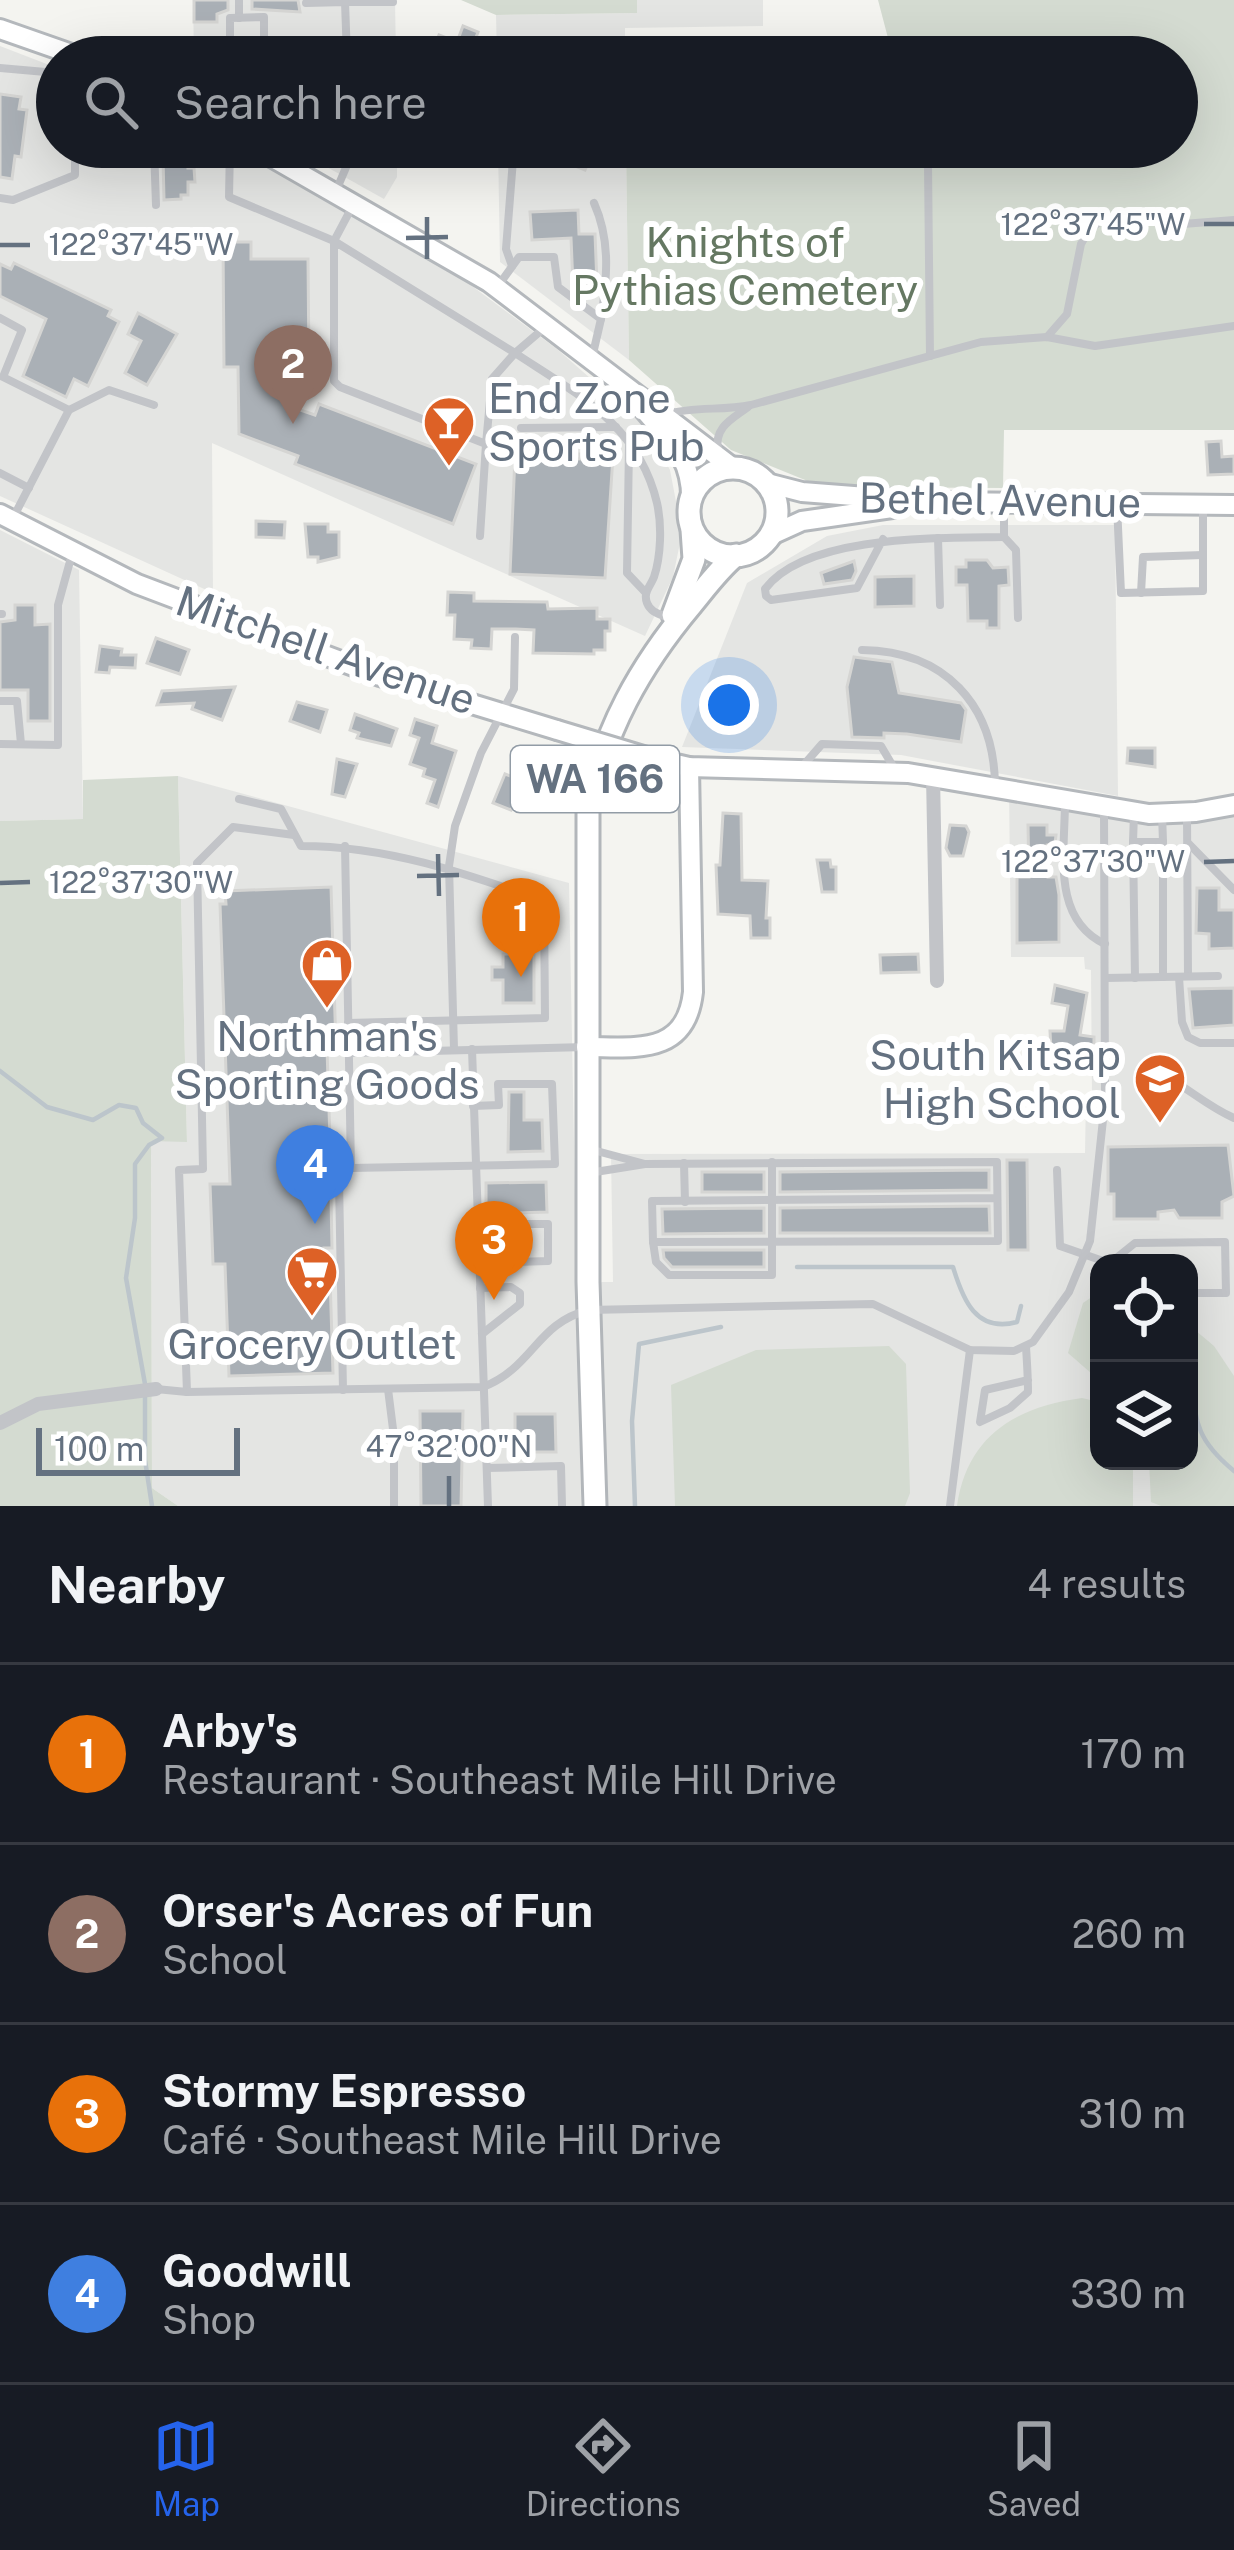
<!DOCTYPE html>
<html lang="en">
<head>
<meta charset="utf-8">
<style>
	body { margin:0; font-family:"Public Sans",sans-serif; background:#20242c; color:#f1f3f6 }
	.controls { position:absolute; right:36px; bottom:36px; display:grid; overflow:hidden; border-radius:24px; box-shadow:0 12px 48px #0002 }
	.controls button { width:108px; height:108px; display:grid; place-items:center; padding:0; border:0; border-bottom:3px solid #363941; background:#171b24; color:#f1f3f6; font:60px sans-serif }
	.scale { position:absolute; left:36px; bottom:30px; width:204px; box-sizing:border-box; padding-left:12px; border:6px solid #647180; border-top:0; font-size:33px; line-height:42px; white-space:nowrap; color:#647180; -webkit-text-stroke:9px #fff; paint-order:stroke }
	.you { position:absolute; left:729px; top:705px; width:42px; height:42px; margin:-30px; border:9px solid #fff; border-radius:50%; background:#1a73e8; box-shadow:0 0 0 18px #1a73e833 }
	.badge { display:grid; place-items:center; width:78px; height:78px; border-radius:50%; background:#2563eb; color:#fff; font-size:39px; font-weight:700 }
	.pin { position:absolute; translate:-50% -99px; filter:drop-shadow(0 3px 6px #0008) }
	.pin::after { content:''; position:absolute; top:63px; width:42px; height:36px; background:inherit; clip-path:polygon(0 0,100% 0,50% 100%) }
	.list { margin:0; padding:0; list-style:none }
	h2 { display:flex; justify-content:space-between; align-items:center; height:156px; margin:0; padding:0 48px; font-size:51px }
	h2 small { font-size:39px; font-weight:400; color:#9ea1a6 }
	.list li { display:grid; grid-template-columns:78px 1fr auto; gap:36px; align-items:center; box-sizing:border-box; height:180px; padding:0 48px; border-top:3px solid #363941 }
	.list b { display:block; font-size:45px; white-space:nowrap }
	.list p { margin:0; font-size:39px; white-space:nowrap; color:#9ea1a6 }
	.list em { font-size:39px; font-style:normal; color:#9ea1a6 }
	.icon { flex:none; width:66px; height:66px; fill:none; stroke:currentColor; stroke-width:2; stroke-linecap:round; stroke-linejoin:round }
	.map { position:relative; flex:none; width:1234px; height:1506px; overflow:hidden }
	.search { position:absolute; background:#171b24; box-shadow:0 12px 48px #0002; left:36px; right:36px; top:36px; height:132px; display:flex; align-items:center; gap:30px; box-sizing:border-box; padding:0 42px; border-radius:66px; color:#9ea1a6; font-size:45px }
	.sheet { height:876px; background:#171b24 }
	nav { display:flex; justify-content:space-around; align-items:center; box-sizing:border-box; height:168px; border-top:3px solid #363941; background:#171b24; font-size:33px; color:#9ea1a6 }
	nav a { display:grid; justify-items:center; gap:6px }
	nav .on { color:#2563eb }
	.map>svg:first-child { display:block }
	.built { fill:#e4e5e3; fill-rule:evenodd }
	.green { fill:#d4dbd1 }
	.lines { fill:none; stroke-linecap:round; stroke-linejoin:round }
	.stream { stroke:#bcc5cb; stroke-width:4.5 }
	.building { fill:#aab0b6; stroke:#d5d5d3; stroke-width:3 }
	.secondary-casing { stroke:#b4b8bc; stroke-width:24 }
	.primary-casing { stroke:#b2b6ba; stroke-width:27 }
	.lane { stroke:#c2c4c8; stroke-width:8 }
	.street { stroke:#c2c4c8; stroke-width:14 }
	.secondary { stroke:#fff; stroke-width:18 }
	.primary { stroke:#fff; stroke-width:21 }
	.secondary-bridge-casing { stroke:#b4b8bc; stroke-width:24; stroke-linecap:butt }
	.secondary-bridge { stroke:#fff; stroke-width:18 }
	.ticks { fill:none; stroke:#647180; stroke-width:4.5 }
	.labels { text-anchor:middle; stroke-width:12; stroke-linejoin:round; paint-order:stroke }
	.shield { fill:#fff; stroke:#929ca6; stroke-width:3 }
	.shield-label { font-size:39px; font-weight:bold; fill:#647180 }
	.park-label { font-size:42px; fill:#657862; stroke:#fff }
	.poi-label { font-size:42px; fill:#647180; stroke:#fff }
	.street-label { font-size:42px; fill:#647180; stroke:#fff }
	.ticks-label { font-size:30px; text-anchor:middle; fill:#647180; stroke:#fff; stroke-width:12; stroke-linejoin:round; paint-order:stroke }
</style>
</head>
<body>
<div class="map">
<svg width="1234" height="1506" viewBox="0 0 1234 1506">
	<rect width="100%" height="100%" fill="#f4f4f0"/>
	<g class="built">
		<polygon points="193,0 395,0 396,57 194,57"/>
		<polygon points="637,0 763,0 763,26 625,28 625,57 497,57 496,15 636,13"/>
		<polygon points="0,46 57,68 57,147 232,147 449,269 557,349 648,429 670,470 682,533 673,577 645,636 212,443 213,593 0,496"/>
		<polygon points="291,147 397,147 397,177 384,199"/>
		<polygon points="498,147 626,147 629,360 500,262"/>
		<polygon points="883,525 1115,525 1118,796 901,755 682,747 747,583 827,536"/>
		<polygon points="0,530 79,570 83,819 0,821"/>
		<polygon points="178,776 569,883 581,1506 178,1506 152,1488 151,1141 187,1141"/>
		<path d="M1009,789l140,25 85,-9v701h-639l-7,-224h25l-2,-128 474,-1 1,-56 6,-1 -1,-126 -6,-1 -1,-12h-73zM1099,1263h90v198h-90z"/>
	</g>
	<g class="green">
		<polygon points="461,0 637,0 637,13 496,15"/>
		<polygon points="878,0 1234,0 1234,430 1004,430 1003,488 839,487 810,482 731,450 629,360 626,147 1177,147 1177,57 893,57"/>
		<polygon points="178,776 187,1142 151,1141 152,1488 178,1506 0,1506 0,821 83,819 83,780"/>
		<polygon points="1099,1292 1099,1380 1068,1353 1083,1303"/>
		<polygon points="1189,1325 1214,1346 1234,1376 1234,1506 1161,1506 1151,1502 1149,1461 1189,1461"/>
		<polygon points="889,1346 906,1364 910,1493 905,1506 675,1506 671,1385 756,1350"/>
		<path d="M1082,1398l17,4v59h34v45h-176c10,-70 58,-99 125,-108z"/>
	</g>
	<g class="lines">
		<g class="stream">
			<polyline points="0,1071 47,1107 93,1120 119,1105 136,1108 143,1123 162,1138 149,1145 135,1164 135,1218 126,1278 145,1384"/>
			<path d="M797,1267h156c10,33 23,66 64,55l4,-16"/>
			<polyline points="1097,1324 1099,1323"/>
			<path d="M1189,1362c8,53 0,72 45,109"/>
			<polyline points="145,1395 145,1460 152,1506"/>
			<polyline points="635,1506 632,1421 639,1344 721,1327"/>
		</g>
	</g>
	<g class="building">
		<polygon points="194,0 228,0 228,10 217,14 217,22 194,22"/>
		<polygon points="252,0 298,0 300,12 252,9"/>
		<polygon points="463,26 478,32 472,48 492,57 442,57 432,53 439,35 457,42"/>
		<polygon points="0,94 21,97 19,109 27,110 21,157 15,156 12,179 0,177"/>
		<rect x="371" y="147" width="24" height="19"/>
		<polygon points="557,147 587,147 593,150 585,170 553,157"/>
		<polygon points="171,154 188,154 188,168 194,168 195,182 188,182 188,195 181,195 181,199 164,200 163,157"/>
		<polygon points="578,210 579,234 595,234 597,284 573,285 571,238 532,240 530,212"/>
		<polygon points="223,242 251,242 251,259 308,259 309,368 283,368 283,386 300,410 315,415 319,404 476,464 453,524 295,464 298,456 239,434 238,367 224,367"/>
		<polygon points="14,263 111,310 108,316 119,322 88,386 74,379 66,397 23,376 46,319 0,296 0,264 11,269"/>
		<polygon points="138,313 177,334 147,385 125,373 141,341 128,334"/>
		<polygon points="1221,441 1222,457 1234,456 1234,474 1208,475 1206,442"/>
		<polygon points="580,454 613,456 605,578 510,574 515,456 580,459"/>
		<polygon points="256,521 285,522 284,538 256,537"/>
		<polygon points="305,524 328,524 328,532 339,532 339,557 318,562 318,557 308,557"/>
		<polygon points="966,560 987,560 993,568 1008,567 1009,585 999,586 999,628 987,628 987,621 968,621 967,585 956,585 956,567 966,567"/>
		<polygon points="854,561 856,571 852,580 824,584 821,573"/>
		<polygon points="914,576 914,606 875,607 875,577"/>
		<polygon points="448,592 474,593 474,601 547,602 548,609 597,608 597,619 610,619 610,631 605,631 605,650 594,650 594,654 533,653 534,630 516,629 492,629 491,649 471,648 472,640 454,639 455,615 447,615"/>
		<polygon points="15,605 35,605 35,625 50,624 50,721 28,721 28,690 0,690 0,622 15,620"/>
		<polygon points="156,638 189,650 180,674 147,663"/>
		<polygon points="100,646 122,649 121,655 136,655 135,668 110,667 109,673 96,672"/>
		<polygon points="854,657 892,662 899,693 961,703 966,710 961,742 907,734 884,733 884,738 852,737 847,687"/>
		<polygon points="235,687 222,720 192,709 194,703 157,705 162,691"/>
		<polygon points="297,702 327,710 320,732 290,721"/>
		<polygon points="355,714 397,729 391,746 357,738 359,733 350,730"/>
		<polygon points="415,719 437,726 432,743 456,751 438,807 427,803 435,780 423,776 425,769 410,764 419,738 410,735"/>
		<polygon points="1128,748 1155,748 1155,767 1127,763"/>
		<polygon points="337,759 357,764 345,797 332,794"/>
		<polygon points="505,774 523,781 511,810 493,803"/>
		<polygon points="723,813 741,814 742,880 768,881 766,918 770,918 770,938 751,938 750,916 718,914 716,865 720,865"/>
		<polygon points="950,825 966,826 969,832 963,856 950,856 946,848"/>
		<polygon points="1028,825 1047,825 1047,835 1056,835 1055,844 1047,845 1048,877 1056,877 1059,895 1059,942 1017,943 1017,877 1029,877"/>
		<polygon points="817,860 830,860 831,867 836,867 836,892 822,892"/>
		<polygon points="331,887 336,1048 327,1049 331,1169 322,1169 323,1197 331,1197 332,1248 324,1248 325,1277 330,1277 333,1373 229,1376 225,1264 213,1264 210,1184 230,1184 220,904 226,904 225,891"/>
		<polygon points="1197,888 1219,888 1219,910 1234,910 1234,948 1209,949 1209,934 1196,933"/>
		<polygon points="503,954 534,954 534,1003 503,1003 503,980 492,980 492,967 503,967"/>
		<polygon points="918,954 919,972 881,973 880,955"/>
		<polygon points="1055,985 1087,993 1080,1035 1094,1037 1094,1049 1051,1050 1050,1031 1064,1031 1068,1006 1052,1003"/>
		<polygon points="1234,988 1234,1025 1193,1028 1189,989"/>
		<polygon points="509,1092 524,1092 524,1120 542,1120 543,1151 508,1152"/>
		<polygon points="1228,1145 1234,1196 1222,1202 1222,1218 1179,1218 1174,1210 1158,1212 1158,1219 1114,1219 1114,1194 1108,1194 1108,1147"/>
		<polygon points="1007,1160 1027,1160 1028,1250 1008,1250"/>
		<polygon points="989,1170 989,1190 780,1192 780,1172"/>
		<rect x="702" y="1172" width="62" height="20"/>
		<polygon points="546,1182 547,1212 486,1214 486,1183"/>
		<polygon points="989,1206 990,1233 780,1233 780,1208"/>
		<polygon points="764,1208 764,1233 663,1234 662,1209"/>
		<polygon points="663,1250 764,1250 764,1267 672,1267 664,1258"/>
		<polygon points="420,1411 463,1411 461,1506 421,1506"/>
		<polygon points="515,1414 555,1414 556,1452 515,1452"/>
	</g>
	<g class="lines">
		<g class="secondary-casing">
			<g id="secondary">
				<polyline points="0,29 80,57"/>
				<polyline points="254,147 489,282 733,468"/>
				<path d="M640,405c28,34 53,51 51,97"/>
				<polyline points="767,483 802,492 931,502 1234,505"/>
				<polyline points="0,514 137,584 380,676 557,730"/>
				<polyline points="769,536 802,521 892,508"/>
				<polyline points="650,758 689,767 908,773 1149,814 1196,812 1234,805"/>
				<path d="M586,1047c50,0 100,9 107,-55l-4,-225"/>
			</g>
		</g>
		<g class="primary-casing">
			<g id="primary">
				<circle cx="733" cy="512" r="44"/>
				<polyline points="673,615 694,559 692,530"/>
				<path d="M595,1506l-7,-224v-470c15,-81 52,-146 104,-208 14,-17 27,-35 44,-49"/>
			</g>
		</g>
		<g class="lane">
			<polyline points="239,0 239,18"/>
			<polyline points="345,2 393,2"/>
			<polyline points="306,3 345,2 347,57"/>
			<polyline points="306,41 392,41"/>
			<polyline points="230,57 230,18 264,17 264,57"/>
			<polyline points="0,68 57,73"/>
			<polyline points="154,147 156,205"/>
			<polyline points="230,147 229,197 334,241 352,207"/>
			<polyline points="928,164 930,356"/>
			<polyline points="336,191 350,158 349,147"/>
			<polyline points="0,198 13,200 75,175 75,147"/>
			<path d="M594,203c17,38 13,75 7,116"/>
			<polyline points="512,266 506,249 514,147"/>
			<polyline points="498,286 519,257 554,257 558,287 601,319 592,358"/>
			<polyline points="0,318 22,330 3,377 69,410"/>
			<path d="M543,329l-28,24c62,41 124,72 142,150 5,22 4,53 -3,74 -4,10 -11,15 -7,26 4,10 13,11 22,15"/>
			<polyline points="1047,337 1067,314 1081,244 1089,230 1103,219 1134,213 1183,224 1234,220"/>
			<path d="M667,414c28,-8 55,-3 84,-9l230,-63 66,-5 48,9 139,-20"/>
			<polyline points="609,416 634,398"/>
			<polyline points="521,428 616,427"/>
			<polyline points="629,446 627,573 646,593"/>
			<path d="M718,450c-4,-23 14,-31 30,-43"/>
			<polyline points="0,473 29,488"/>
			<polyline points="1117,505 1121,593 1203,591 1203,508"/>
			<polyline points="13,518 69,410 109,390 154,405"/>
			<polyline points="480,536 486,444 340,387 334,381 334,241 515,353 492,379 486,444"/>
			<polyline points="1004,537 1016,550 1018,618"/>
			<polyline points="938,538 940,605"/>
			<path d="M883,539l-26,49 -86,12 -5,-4 -1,-7c41,-55 177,-51 239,-52v-33"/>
			<polyline points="1141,593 1143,557 1203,555"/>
			<polyline points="0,614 2,614"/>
			<path d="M862,650c83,1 132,55 133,135"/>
			<polyline points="0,701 17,701 21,744"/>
			<polyline points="0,744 58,745 58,605 72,554"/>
			<polyline points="801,768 822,744 881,746 894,768"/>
			<path d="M239,799l42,10 20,37c86,0 163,27 243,55l1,117 -197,5"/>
			<path d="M1065,801c0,51 -14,118 40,143"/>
			<polyline points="1162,814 1163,842"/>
			<polyline points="1187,814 1188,976"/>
			<polyline points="1133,842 1134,813"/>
			<polyline points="1189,844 1234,890"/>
			<polyline points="1179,977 1182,1022 1188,1037 1200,1043 1234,1043"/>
			<polyline points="1105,978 1218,976"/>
			<polyline points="1135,978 1133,842 1163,842 1163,977"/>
			<polyline points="454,1049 449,866 455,826 481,753 514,689 515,637"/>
			<polyline points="472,1049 488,1506"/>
			<polyline points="349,1053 586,1047"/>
			<path d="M1154,1071c28,11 50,34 80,47"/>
			<polyline points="684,1163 685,1202"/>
			<polyline points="645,1164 997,1162 998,1241 653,1242 652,1201 997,1198"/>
			<polyline points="351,1168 555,1164 552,1084 498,1084 499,1105 473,1106"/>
			<polyline points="1057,1170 1060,1246 1109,1263"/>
			<polyline points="589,1173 645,1164 593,1150"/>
			<polyline points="478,1224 548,1224 548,1261 479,1263"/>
			<polyline points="653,1242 656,1262 669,1275 772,1275 772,1162"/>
			<polyline points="1110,1263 1135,1243 1225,1242 1226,1293 1189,1293"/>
			<polyline points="480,1288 511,1287 520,1293 520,1304 482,1334"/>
			<path d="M1026,1347c1,15 2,30 2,45l-18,16 -30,14 5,-32 43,-10"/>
			<polyline points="156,1389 187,1392 179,1170 203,1169 197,863 233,827 294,835"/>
			<polyline points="388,1389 394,1437 394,1506"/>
			<polyline points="343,1390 339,1181 351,1168 345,846"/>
			<path d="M187,1392l296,-5c51,-20 53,-64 106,-77l284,-6 97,46 44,1 19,-9 36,-50 21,-51 15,-140 -1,-293"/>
			<polyline points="487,1468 561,1466 562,1506"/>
			<polyline points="950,1506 970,1350"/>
		</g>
		<g class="street">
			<polyline points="933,776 937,981"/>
			<polyline points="0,1423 38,1404 156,1389"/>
		</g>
		<use href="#secondary" class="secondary"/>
		<use href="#primary" class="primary"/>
		<g class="secondary-bridge-casing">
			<polyline id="secondary-bridge" points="557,730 650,758"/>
		</g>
		<use href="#secondary-bridge" class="secondary-bridge"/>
	</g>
	<path class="ticks" d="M427,217v42M1204,224h30M406,238l42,-1M0,245h30M438,854l1,42M1204,862l30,-1M417,876l42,-1M0,883l30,-1M449,1476v30"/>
	<defs>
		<g id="bar-pin" transform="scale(2.7)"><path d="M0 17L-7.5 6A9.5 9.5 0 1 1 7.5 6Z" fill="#dd6126" stroke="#fff"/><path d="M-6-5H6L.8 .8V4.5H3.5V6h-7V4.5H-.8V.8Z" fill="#fff"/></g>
		<g id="shop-pin" transform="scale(2.7)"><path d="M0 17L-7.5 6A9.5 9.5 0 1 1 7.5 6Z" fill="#dd6126" stroke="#fff"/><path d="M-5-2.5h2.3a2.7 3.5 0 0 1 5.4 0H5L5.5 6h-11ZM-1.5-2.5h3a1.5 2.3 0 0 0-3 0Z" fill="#fff"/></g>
		<g id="school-pin" transform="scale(2.7)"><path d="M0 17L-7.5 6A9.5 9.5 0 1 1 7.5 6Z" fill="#dd6126" stroke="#fff"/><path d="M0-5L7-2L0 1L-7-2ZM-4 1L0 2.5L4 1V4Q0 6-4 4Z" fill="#fff"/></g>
		<g id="supermarket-pin" transform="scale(2.7)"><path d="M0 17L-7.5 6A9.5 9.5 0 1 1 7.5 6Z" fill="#dd6126" stroke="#fff"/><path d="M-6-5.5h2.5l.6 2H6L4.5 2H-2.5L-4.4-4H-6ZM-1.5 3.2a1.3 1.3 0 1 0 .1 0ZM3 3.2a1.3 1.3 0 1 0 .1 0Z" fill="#fff"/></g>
	</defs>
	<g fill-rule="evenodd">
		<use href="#bar-pin" x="449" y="422"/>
		<use href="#shop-pin" x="327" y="964"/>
		<use href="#school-pin" x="1160" y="1079"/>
		<use href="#supermarket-pin" x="312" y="1272"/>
	</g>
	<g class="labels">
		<rect class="shield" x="511" y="746" width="168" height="66" rx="9"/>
		<g class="shield-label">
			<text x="595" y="793">WA 166</text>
		</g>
		<g class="park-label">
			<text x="745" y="257">Knights of<tspan x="745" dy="48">Pythias Cemetery</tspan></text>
		</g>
		<g class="poi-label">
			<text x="488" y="413" text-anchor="start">End Zone<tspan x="488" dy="48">Sports Pub</tspan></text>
			<text x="327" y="1051">Northman's<tspan x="327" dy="48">Sporting Goods</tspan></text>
			<text x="1121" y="1070" text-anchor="end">South Kitsap<tspan x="1121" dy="48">High School</tspan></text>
			<text x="312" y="1359">Grocery Outlet</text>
		</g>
		<g class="street-label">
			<text transform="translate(1000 500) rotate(1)" y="15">Bethel Avenue</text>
			<text transform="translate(326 650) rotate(19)" y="15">Mitchell Avenue</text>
		</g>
	</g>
	<g class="ticks-label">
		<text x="1093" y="235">122°37'45"W</text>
		<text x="141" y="255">122°37'45"W</text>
		<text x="1093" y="872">122°37'30"W</text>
		<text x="141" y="893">122°37'30"W</text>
		<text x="449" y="1457">47°32'00"N</text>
	</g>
</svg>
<div class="controls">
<button><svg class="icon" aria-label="locate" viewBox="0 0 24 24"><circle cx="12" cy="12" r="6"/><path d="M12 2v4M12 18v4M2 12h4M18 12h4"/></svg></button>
<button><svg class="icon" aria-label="layers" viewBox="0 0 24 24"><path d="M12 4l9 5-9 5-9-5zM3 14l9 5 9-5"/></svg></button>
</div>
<div class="scale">100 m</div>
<div class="you"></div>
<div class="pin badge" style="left:521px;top:977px;background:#e8710a">1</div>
<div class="pin badge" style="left:293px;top:424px;background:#8d6e63">2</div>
<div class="pin badge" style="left:494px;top:1300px;background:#e8710a">3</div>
<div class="pin badge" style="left:315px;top:1224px;background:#3f7fe0">4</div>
<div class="search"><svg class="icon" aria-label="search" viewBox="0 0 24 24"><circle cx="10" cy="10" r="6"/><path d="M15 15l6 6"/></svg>Search here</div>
</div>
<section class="sheet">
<h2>Nearby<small>4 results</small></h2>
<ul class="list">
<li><span class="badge" style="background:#e8710a">1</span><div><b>Arby's</b><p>Restaurant · Southeast Mile Hill Drive</p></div><em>170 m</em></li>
<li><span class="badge" style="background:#8d6e63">2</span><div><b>Orser's Acres of Fun</b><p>School</p></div><em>260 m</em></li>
<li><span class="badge" style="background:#e8710a">3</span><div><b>Stormy Espresso</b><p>Café · Southeast Mile Hill Drive</p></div><em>310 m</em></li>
<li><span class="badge" style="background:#3f7fe0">4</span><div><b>Goodwill</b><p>Shop</p></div><em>330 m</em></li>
</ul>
</section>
<nav>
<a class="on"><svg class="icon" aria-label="map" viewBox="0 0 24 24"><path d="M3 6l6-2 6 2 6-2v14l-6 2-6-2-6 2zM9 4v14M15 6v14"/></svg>Map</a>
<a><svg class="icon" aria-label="directions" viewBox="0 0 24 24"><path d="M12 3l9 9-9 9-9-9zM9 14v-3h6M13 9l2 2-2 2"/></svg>Directions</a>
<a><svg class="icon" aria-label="saved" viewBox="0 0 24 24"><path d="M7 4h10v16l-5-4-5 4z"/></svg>Saved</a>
</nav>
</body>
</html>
